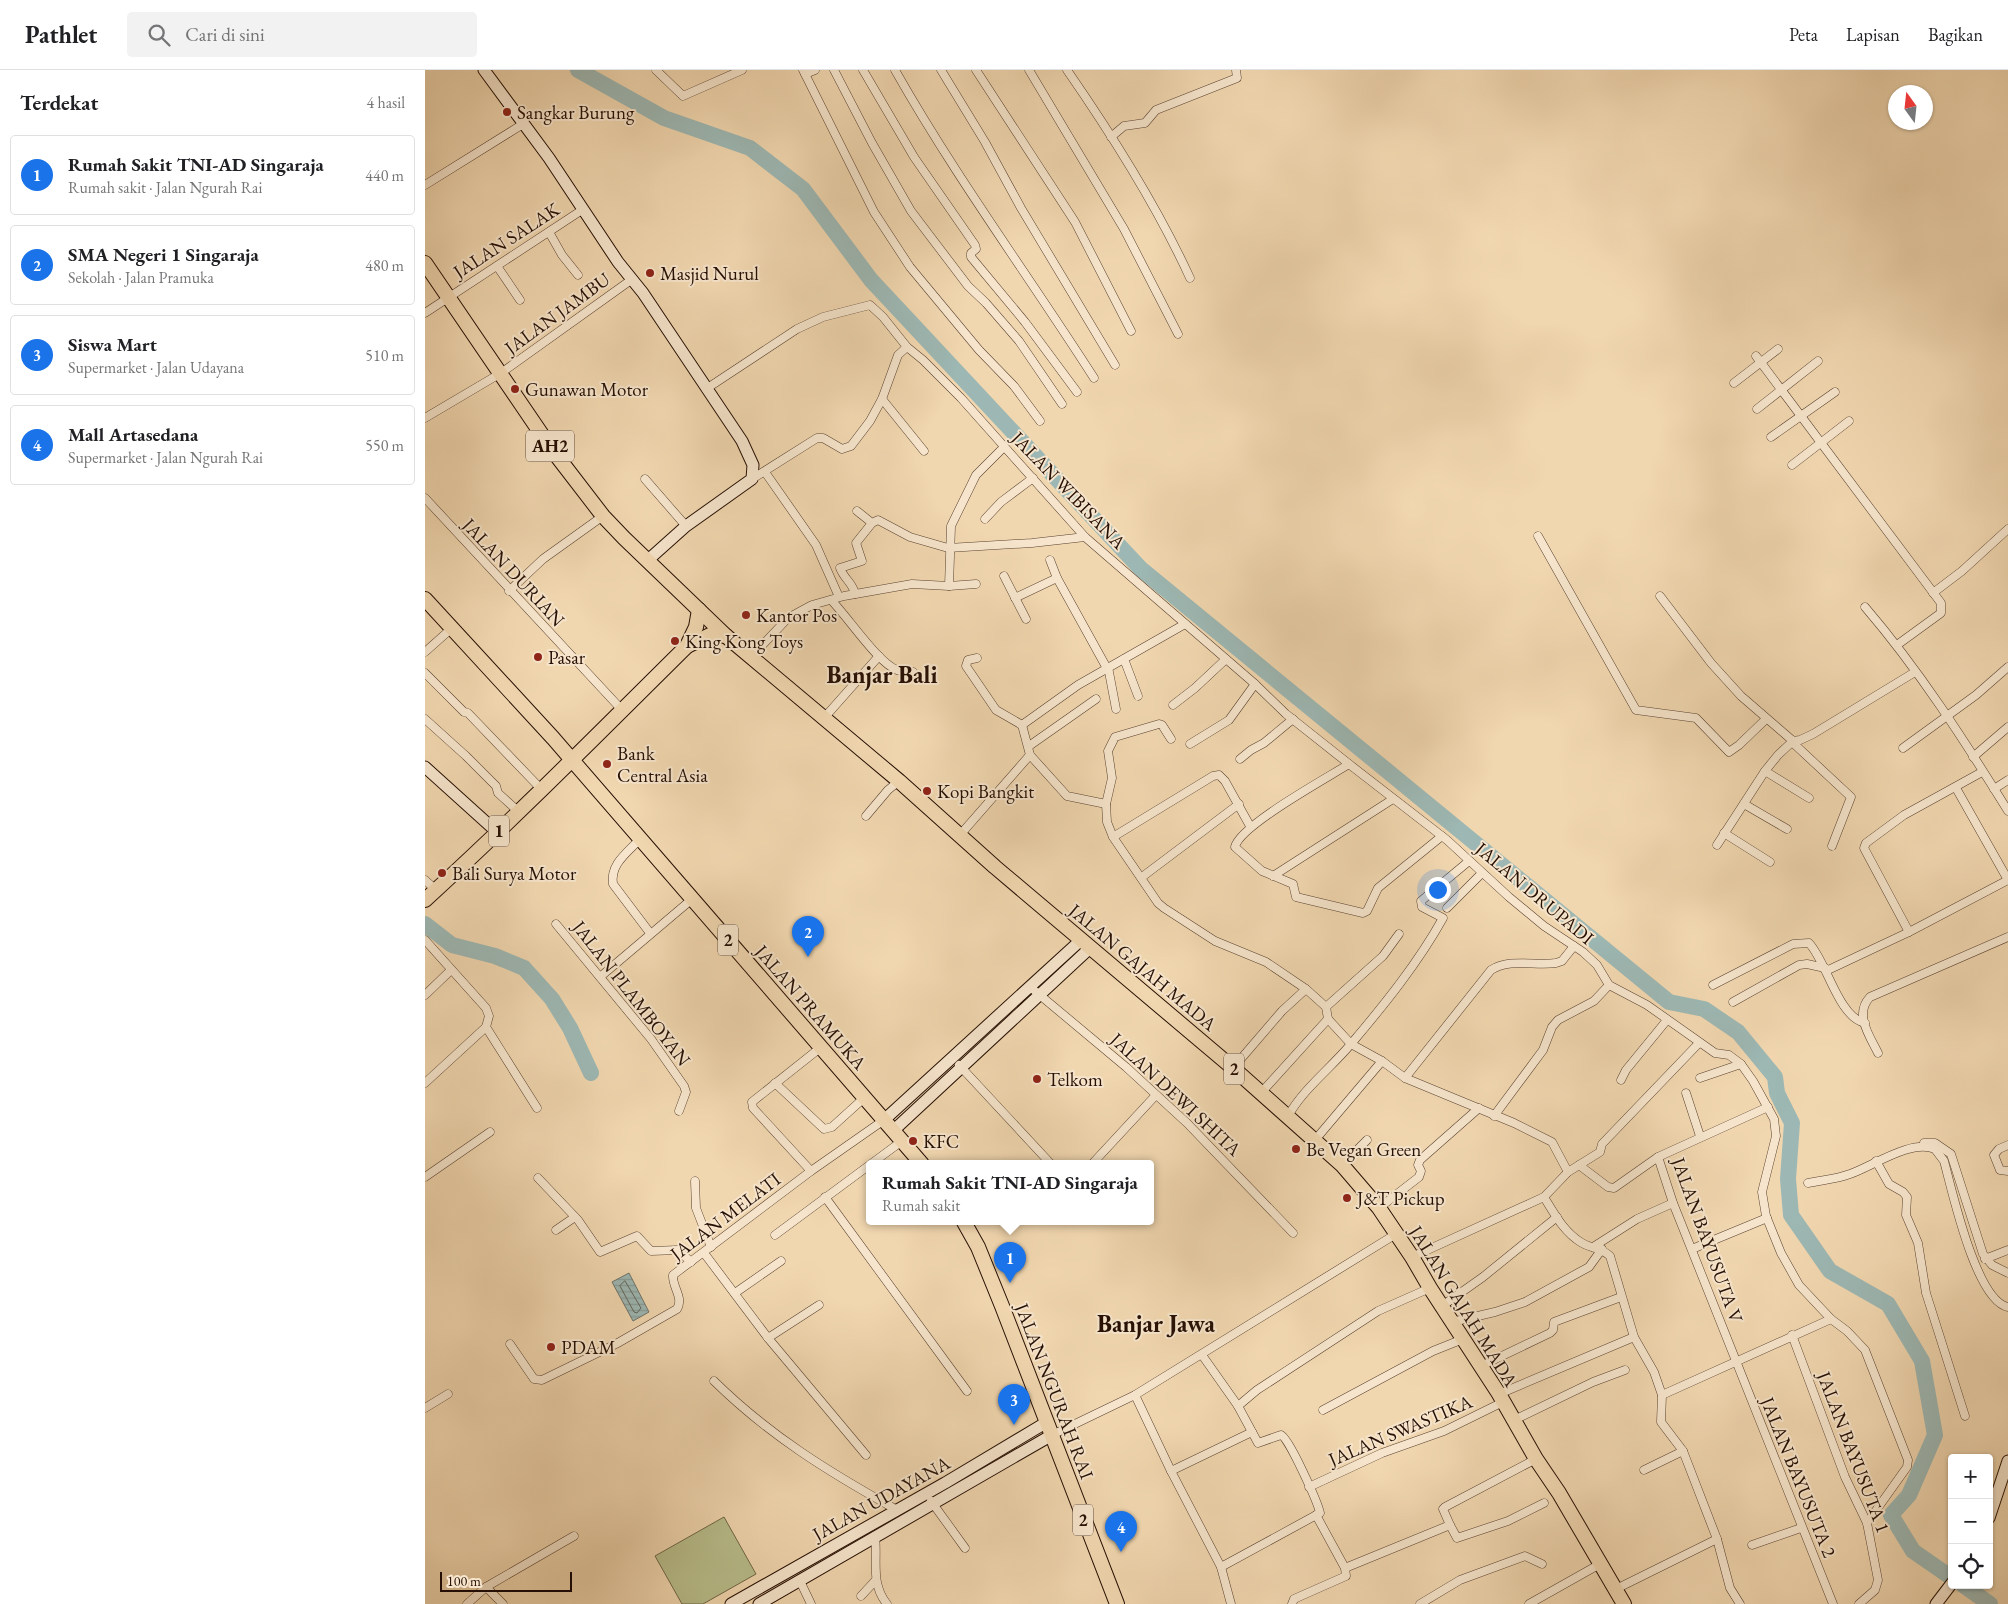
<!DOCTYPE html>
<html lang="id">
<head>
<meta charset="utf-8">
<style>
	body { margin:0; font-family:"EB Garamond",serif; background:#f2f2f2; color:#202124 }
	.controls { position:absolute; right:15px; bottom:15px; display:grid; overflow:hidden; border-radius:5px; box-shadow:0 1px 4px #0004 }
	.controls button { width:45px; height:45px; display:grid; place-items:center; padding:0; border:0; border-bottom:1px solid #e0e0e0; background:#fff; color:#202124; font:25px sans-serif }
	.compass { position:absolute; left:1463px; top:15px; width:45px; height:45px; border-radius:50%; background:#fff; box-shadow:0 1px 4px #0004; rotate:345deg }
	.scale { position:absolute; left:15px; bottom:12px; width:132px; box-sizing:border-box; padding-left:5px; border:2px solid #260f04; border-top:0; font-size:14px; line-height:18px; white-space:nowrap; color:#260f04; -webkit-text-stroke:4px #f6e5cc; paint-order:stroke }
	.you { position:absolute; left:1012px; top:819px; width:18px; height:18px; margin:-12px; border:4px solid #fff; border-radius:50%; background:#1a73e8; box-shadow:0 0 0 8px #1a73e833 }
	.badge { display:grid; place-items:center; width:32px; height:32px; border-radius:50%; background:#1a73e8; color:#fff; font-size:16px; font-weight:700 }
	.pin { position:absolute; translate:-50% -41px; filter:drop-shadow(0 1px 2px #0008) }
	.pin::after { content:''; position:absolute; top:26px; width:18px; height:15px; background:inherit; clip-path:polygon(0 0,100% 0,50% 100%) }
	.popup { position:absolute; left:441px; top:1090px; width:288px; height:65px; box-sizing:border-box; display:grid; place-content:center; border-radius:5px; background:#fff; filter:drop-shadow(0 1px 4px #0005); font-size:16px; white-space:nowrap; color:#757577 }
	.popup b { font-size:19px; color:#202124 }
	.popup::after { content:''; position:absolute; left:50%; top:100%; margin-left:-10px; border:10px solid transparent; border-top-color:#fff }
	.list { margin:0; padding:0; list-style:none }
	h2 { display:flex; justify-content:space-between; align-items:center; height:65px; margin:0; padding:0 20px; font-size:21px }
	h2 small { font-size:16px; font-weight:400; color:#757577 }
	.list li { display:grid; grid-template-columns:32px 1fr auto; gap:15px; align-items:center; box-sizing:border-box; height:80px; margin:0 10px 10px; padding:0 10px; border:1px solid #e0e0e0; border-radius:5px }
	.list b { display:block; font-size:19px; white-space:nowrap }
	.list p { margin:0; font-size:16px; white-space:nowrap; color:#757577 }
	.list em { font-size:16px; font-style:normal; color:#757577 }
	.icon { flex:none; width:28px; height:28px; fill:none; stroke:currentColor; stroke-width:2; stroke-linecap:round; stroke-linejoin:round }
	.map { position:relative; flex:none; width:1583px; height:1534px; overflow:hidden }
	header { display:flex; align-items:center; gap:30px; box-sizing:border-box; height:70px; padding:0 25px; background:#fff; border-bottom:1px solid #e0e0e0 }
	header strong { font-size:24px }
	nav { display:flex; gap:28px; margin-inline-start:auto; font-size:18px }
	.search { width:350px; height:45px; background:#f2f2f2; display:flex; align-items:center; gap:12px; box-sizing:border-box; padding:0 18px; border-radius:5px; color:#757577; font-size:19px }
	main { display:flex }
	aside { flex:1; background:#fff }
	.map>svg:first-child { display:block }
	.green { fill:#b8be8c; stroke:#6f6648 }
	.water { fill:url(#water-rules); stroke:#6d746e }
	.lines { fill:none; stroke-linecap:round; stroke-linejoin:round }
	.shore { stroke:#62645c; stroke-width:1 }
	.river { stroke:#9db8b4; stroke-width:16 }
	.street-casing { stroke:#59412f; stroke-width:9 }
	.secondary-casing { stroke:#260f04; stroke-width:13 }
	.highway-casing { stroke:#260f04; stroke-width:16 }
	.street { stroke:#f6e5cc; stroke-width:8 }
	.secondary { stroke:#f6e5cc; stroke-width:11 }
	.highway { stroke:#f1d7b0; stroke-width:14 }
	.poi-dot { fill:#8f2418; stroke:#f6e5cc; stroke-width:2 }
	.labels { text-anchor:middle; stroke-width:4; stroke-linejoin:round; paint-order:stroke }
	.shield { fill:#f6e5cc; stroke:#644f40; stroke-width:1 }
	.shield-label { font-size:18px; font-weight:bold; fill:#260f04 }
	.poi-label { font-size:19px; fill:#260f04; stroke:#f6e5cc; text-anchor:start }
	.street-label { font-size:19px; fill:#260f04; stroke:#f6e5cc }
	.district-label { font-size:24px; font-weight:bold; fill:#260f04; stroke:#f6e5cc }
</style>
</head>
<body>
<header>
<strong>Pathlet</strong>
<div class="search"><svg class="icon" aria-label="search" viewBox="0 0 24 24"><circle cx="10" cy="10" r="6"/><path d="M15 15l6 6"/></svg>Cari di sini</div>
<nav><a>Peta</a><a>Lapisan</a><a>Bagikan</a></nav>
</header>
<main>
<aside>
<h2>Terdekat<small>4 hasil</small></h2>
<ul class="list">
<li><span class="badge">1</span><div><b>Rumah Sakit TNI-AD Singaraja</b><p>Rumah sakit · Jalan Ngurah Rai</p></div><em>440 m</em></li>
<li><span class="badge">2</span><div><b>SMA Negeri 1 Singaraja</b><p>Sekolah · Jalan Pramuka</p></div><em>480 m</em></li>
<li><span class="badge">3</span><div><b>Siswa Mart</b><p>Supermarket · Jalan Udayana</p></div><em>510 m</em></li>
<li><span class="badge">4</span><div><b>Mall Artasedana</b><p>Supermarket · Jalan Ngurah Rai</p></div><em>550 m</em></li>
</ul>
</aside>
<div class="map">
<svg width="1583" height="1534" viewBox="0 0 1583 1534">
	<defs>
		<pattern id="water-rules" width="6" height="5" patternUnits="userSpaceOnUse" patternTransform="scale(1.25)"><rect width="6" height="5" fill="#9db8b4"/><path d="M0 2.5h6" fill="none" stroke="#879d99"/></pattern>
	</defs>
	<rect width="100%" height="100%" fill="#f1d7b0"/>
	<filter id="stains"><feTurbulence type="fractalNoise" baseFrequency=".004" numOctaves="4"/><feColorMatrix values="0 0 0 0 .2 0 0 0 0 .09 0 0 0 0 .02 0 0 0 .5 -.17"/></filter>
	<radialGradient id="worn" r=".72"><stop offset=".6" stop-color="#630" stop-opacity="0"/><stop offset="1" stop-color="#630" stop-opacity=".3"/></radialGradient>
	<polygon class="green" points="299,1447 331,1504 278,1534 257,1534 230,1486"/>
	<polygon class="water" points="204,1203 224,1242 208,1251 187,1212"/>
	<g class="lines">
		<polygon class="shore" points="200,1211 216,1238 212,1243 209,1242 195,1216"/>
		<g class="river">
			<polyline points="153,0 239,48 325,78 378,119 446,210 716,499 1244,932 1279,939 1313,962 1350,1007 1352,1023 1367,1053 1363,1109 1366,1145 1405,1201 1463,1234 1497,1291 1510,1365 1484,1425 1466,1445 1488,1481 1527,1508"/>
			<polyline points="0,854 27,875 70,886 99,898 127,929 145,958 166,1003"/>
			<polyline points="1538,1515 1565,1534"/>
		</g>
		<g class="street-casing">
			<g id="street">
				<polyline points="231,0 258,26 317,0"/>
				<polyline points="378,0 449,142 485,197 554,280 589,316 615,351"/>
				<polyline points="409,0 447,73 486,141 543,216 561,233 594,271 637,334"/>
				<polyline points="438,0 489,87 550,175 551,179 546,183 546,187 600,252 652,322"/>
				<path d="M470,0c60,106 133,205 199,308"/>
				<polyline points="516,0 560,72 596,138 690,295"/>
				<polyline points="551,0 650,152 706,261"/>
				<polyline points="604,0 699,159 753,264"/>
				<path d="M642,0c45,65 90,136 123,208"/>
				<polyline points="380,4 390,0"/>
				<polyline points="686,67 699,56 720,53 731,40 812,8 811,0"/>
				<polyline points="0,115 98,54"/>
				<polyline points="124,162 137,185 153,205"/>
				<polyline points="72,196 95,230"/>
				<polyline points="0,243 157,140"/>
				<polyline points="1331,286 1516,533 1516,543 1472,575"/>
				<polyline points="1309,313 1353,279"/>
				<path d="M281,319l91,-60 26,-12 47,-12 13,12 24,30 16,13 38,38 124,139 170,147 31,30 63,50c-22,14 -110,62 -114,83l27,24 31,13 3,13 67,16 4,-2 11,-23 64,-52"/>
				<polyline points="457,329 499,381"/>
				<polyline points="1332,339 1393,291"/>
				<polyline points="0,348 76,303 206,210"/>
				<polyline points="1346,367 1410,322"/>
				<polyline points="1367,395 1424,351"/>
				<polyline points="340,402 391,475 414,527"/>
				<polyline points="220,409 261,456"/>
				<polyline points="327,409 392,368 398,368 417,379 426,376 445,351 457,329 473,285 482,277"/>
				<polyline points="0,428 197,640"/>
				<polyline points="432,441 447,453 453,450 485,467 523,478 607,473 660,467"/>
				<polyline points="560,449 576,432 608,408"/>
				<polyline points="1113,466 1211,640 1271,648 1304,682 1314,675 1341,649"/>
				<polyline points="625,490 632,508 684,602 691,639"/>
				<polyline points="579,506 601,549"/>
				<polyline points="524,516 526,456 551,405 579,377"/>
				<polyline points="84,521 118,489 178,446"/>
				<polyline points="1508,523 1537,501 1583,459"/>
				<path d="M430,524c-2,-11 -11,-15 -15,-26l22,-7 -6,-18 16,-20"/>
				<polyline points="1235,526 1286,593 1316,626 1368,671 1375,670 1388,664 1490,602"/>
				<polyline points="590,528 632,508"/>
				<path d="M406,530c17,17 47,63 66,70 5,2 11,2 16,2"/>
				<path d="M1440,537c54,63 99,133 143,204"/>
				<polyline points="0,582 27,558"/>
				<polyline points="327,586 363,548 387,535 419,526 487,514 524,516 551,514"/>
				<polyline points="552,588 543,590 541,596 571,640 597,655"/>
				<polyline points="699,589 713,626"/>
				<polyline points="0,603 39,642 43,643 118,721"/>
				<polyline points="748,635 770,618 801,589"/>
				<polyline points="399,648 454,586"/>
				<polyline points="0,649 41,686 71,716 73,723 94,742"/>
				<polyline points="597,655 653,615 760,554"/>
				<polyline points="746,669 737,655 734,654 690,667 683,681 687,708 681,734 682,752 688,767 733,833 739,838 790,871 841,892 881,919 901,937 903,949 926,974 957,991 980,1008 1089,1053 1127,1072 1143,1102"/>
				<polyline points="1367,672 1426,727 1407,776"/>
				<polyline points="765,674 804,650 830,614"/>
				<polyline points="604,676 671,629"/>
				<polyline points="1478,678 1551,625 1583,597"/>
				<polyline points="605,685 642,726 681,734"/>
				<polyline points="1548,687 1583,657"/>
				<polyline points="815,689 826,680 839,673 868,649"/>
				<polyline points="924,694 1022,770 1084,827 1119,856 1158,882 1172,895 1184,915 1222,935 1290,983 1304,985 1316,994 1328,1011 1349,1049 1351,1066 1337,1122 1341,1146 1356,1183 1374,1215 1406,1249 1422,1261 1440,1280 1483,1390 1482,1397 1442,1453"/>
				<polyline points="1340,701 1384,728"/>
				<polyline points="1531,718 1583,810"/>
				<polyline points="1569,719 1583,710"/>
				<polyline points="1319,734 1362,759"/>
				<polyline points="441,746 463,720 474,711"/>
				<polyline points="1299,763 1345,792"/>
				<polyline points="535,765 605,685 597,655"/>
				<polyline points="688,767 788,706 794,705 800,711 825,756"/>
				<path d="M215,769c-13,14 -30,25 -27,45l37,49"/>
				<polyline points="1292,775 1340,701 1353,685 1368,671"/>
				<polyline points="848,806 968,729"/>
				<polyline points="717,807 814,734"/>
				<polyline points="0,810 11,820"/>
				<polyline points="1022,838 1057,803"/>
				<polyline points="131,854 226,969 259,1016 261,1022 254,1041"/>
				<polyline points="1484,862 1439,778 1441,773 1479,745 1557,702"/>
				<polyline points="0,870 61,938 64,946 61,957 112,1038"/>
				<polyline points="1401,901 1484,862 1583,810"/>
				<polyline points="175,907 266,830"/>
				<path d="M1288,915l80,-41 16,-1c18,19 29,74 56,80"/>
				<polyline points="604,916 701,997 762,1053 868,1163"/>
				<polyline points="0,925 26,900"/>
				<polyline points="1308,932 1374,895 1382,894 1400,898"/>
				<polyline points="901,937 958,886 974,864"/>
				<path d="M1453,983c-9,-18 -24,-39 -8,-56l138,-60"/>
				<polyline points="534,995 626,1094"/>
				<polyline points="808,998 857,941 881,919"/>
				<path d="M980,1008l86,-108c19,-12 44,-4 65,-7l6,-2 12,-15"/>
				<polyline points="1275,1008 1316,994"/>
				<polyline points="1196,1010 1201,1000 1242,950"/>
				<polyline points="0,1013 61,957"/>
				<polyline points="350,1013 399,1059 407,1057 439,1028"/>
				<polyline points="1261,1023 1275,1066"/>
				<polyline points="835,1024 903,949"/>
				<path d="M863,1046c16,-28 42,-47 63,-72 33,-39 67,-81 92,-126l-21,-11 -1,-6 48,-40"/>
				<polyline points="1069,1046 1118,980 1127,957 1133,950 1169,931 1184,915"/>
				<polyline points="890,1070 957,991"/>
				<polyline points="1499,1073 1510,1073 1526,1084 1558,1184 1567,1195 1583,1203"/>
				<polyline points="1583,1075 1574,1079 1569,1085 1575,1100 1583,1101"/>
				<polyline points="1233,1087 1248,1133 1408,1534"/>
				<polyline points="1451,1091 1464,1114 1478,1122 1482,1127 1481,1145 1493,1173 1501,1223 1540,1346"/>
				<polyline points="667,1094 731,1025"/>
				<polyline points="917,1095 942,1070"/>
				<polyline points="1154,1095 1183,1117 1189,1118 1233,1087 1343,1037"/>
				<polyline points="386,1101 328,1038 327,1032 395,978"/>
				<polyline points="0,1107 65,1062"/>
				<polyline points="113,1108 153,1150 175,1182 212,1166 226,1181 253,1180 266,1192"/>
				<polyline points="270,1111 271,1138 286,1177"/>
				<path d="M1383,1113c14,-3 29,-4 42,-9 23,-8 61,-35 85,-25l9,12c8,29 32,140 64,146"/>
				<polyline points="400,1127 542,1321"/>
				<path d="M1119,1127c11,18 20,35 38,46 10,6 18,4 28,13l24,81 20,35 8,23 -1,27 22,29 34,88 13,49 10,16"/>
				<polyline points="954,1138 994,1107 996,1101 993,1095 995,1090 1054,1038"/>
				<polyline points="131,1160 150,1147"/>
				<polyline points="350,1165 477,1071"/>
				<polyline points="1168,1177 1212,1149 1248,1133"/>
				<polyline points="1267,1179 1342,1148"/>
				<polyline points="279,1183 343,1268 441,1385"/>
				<polyline points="987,1187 1119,1127 1143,1102 1175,1082 1177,1074 1274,973"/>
				<polyline points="1560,1189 1583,1180"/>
				<polyline points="310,1223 356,1191"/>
				<polyline points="1017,1236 1058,1207 1132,1147"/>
				<polyline points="1027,1252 1070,1242 1100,1232 1164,1197 1177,1179"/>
				<polyline points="1367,1265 1420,1407 1442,1453 1453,1510 1450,1520 1434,1534"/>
				<polyline points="343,1268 394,1235"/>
				<path d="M85,1274l24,35 8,1 74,-36 61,-35c7,-11 -5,-22 -4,-34l138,-104 73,-51"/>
				<path d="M777,1285l36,51 20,37 23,-8c8,3 37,68 39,78l-99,54"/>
				<polyline points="1056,1296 1125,1263 1128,1260 1129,1252 1196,1227"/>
				<path d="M289,1311c56,55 115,91 183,129"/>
				<polyline points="1074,1324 1209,1267"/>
				<polyline points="710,1325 746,1401 796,1497 806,1534"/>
				<polyline points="1237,1325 1406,1249"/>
				<polyline points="813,1336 832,1320 953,1241 1005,1218"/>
				<polyline points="0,1338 23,1324"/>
				<polyline points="898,1340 1008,1281 1038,1269"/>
				<polyline points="1089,1350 1168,1312 1200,1300"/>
				<polyline points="627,1365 710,1325 971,1164"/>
				<polyline points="1219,1400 1258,1381"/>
				<polyline points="746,1401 827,1362"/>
				<polyline points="884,1417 957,1383 1019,1361 1078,1332"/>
				<polyline points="506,1431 540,1478"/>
				<polyline points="1025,1455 1032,1468 1083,1451 1119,1433"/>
				<path d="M450,1466c3,24 -5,47 12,68"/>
				<polyline points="1327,1475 1376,1458"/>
				<polyline points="920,1498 1025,1455 1018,1439 1020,1437 1111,1389"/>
				<polyline points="375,1511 386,1534"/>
				<polyline points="61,1517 78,1534"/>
				<polyline points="1191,1519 1292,1469"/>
				<polyline points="436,1526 450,1511"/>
				<polyline points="42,1534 61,1517 149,1466"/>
				<polyline points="867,1534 869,1529 921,1506 920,1498 891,1445"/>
				<polyline points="995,1534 1035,1510 1100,1486 1117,1494"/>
				<polyline points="1104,1534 1175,1494"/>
			</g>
		</g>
		<g class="secondary-casing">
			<g id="secondary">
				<polyline points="59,0 124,88 193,192 218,223 317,371 328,395 327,409 261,456 223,490"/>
				<polyline points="0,697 73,763"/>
				<polyline points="459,1050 656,870"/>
				<polyline points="469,1060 665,878"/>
				<polyline points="1564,1448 1583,1391"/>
				<polyline points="306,1534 520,1413 622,1352"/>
				<polyline points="334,1534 627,1365"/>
				<polyline points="1511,1534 1527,1513"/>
			</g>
		</g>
		<g class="highway-casing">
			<g id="highway">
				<polyline points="0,193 128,381 178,446 199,468 301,566 474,711 570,797 808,998 917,1095 954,1138 987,1187 1005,1218 1074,1324 1111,1389 1134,1423 1199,1534"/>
				<polyline points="0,529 128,668 497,1094"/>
				<polyline points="262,576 287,564 301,566"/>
				<path d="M0,830c90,-82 175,-168 262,-254l9,-19 3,-17"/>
				<polyline points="539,1152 553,1177 577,1236 692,1534"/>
			</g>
		</g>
		<use href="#street" class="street"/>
		<use href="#secondary" class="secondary"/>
		<use href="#highway" class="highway"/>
	</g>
	<g class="poi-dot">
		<circle cx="82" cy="42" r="5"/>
		<circle cx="225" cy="203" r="5"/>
		<circle cx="90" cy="319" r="5"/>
		<circle cx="321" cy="545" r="5"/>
		<circle cx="250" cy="571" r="5"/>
		<circle cx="113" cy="587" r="5"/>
		<circle cx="182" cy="694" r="5"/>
		<circle cx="502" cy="721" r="5"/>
		<circle cx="17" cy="803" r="5"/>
		<circle cx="612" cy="1009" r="5"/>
		<circle cx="488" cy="1071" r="5"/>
		<circle cx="871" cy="1079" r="5"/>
		<circle cx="922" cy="1128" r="5"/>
		<circle cx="126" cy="1277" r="5"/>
	</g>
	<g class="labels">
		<g class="shield">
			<rect x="101" y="360.5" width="48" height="31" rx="4"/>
			<rect x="64" y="745.5" width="20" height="31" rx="4"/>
			<rect x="293" y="854.5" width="20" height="31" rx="4"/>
			<rect x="799" y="983.5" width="20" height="31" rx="4"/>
			<rect x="648" y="1434.5" width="20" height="31" rx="4"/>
		</g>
		<g class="shield-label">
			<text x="125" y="382">AH2</text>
			<text x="74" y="767">1</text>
			<text x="303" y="876">2</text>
			<text x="809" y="1005">2</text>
			<text x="658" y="1456">2</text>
		</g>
		<g class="poi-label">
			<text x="92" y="49">Sangkar Burung</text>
			<text x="235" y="210">Masjid Nurul</text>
			<text x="100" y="326">Gunawan Motor</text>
			<text x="331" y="552">Kantor Pos</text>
			<text x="260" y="578">King Kong Toys</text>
			<text x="123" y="594">Pasar</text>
			<text x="192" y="690">Bank<tspan x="192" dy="22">Central Asia</tspan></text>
			<text x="512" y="728">Kopi Bangkit</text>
			<text x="27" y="810">Bali Surya Motor</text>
			<text x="622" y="1016">Telkom</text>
			<text x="498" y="1078">KFC</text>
			<text x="881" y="1086">Be Vegan Green</text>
			<text x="932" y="1135">J&amp;T Pickup</text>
			<text x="136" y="1284">PDAM</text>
		</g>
		<g class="street-label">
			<text transform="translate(81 170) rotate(-33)" y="7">JALAN SALAK</text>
			<text transform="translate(132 243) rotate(-36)" y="7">JALAN JAMBU</text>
			<text transform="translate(644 420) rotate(46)" y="7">JALAN WIBISANA</text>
			<text transform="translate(89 502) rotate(47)" y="7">JALAN DURIAN</text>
			<text transform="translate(1110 823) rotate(40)" y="7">JALAN DRUPADI</text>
			<text transform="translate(718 897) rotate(40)" y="7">JALAN GAJAH MADA</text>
			<text transform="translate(207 923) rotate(52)" y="7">JALAN PLAMBOYAN</text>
			<text transform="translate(386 937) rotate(49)" y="7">JALAN PRAMUKA</text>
			<text transform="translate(751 1024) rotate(43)" y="7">JALAN DEWI SHITA</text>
			<text transform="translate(300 1146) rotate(-37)" y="7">JALAN MELATI</text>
			<text transform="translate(1283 1170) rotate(70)" y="7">JALAN BAYUSUTA V</text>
			<text transform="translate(1039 1236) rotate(58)" y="7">JALAN GAJAH MADA</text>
			<text transform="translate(630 1321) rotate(69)" y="7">JALAN NGURAH RAI</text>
			<text transform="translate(975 1360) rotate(-23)" y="7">JALAN SWASTIKA</text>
			<text transform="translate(1429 1382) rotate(69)" y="7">JALAN BAYUSUTA 1</text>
			<text transform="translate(1374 1407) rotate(68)" y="7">JALAN BAYUSUTA 2</text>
			<text transform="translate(456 1428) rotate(-29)" y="7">JALAN UDAYANA</text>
		</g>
		<g class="district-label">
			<text x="457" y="613">Banjar Bali</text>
			<text x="731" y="1262">Banjar Jawa</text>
		</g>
	</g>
	<rect width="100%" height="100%" filter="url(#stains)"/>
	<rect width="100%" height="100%" fill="url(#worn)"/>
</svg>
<div class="controls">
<button>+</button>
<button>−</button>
<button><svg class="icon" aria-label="locate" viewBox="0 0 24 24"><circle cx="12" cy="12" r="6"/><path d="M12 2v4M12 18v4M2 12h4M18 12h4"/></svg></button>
</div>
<svg class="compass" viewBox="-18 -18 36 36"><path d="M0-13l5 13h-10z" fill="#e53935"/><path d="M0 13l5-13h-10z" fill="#757577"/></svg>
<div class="scale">100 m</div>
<div class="you"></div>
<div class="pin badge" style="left:585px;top:1213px">1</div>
<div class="popup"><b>Rumah Sakit TNI-AD Singaraja</b>Rumah sakit</div>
<div class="pin badge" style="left:383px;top:887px">2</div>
<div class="pin badge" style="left:589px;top:1355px">3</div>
<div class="pin badge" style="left:696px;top:1482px">4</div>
</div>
</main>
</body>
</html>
